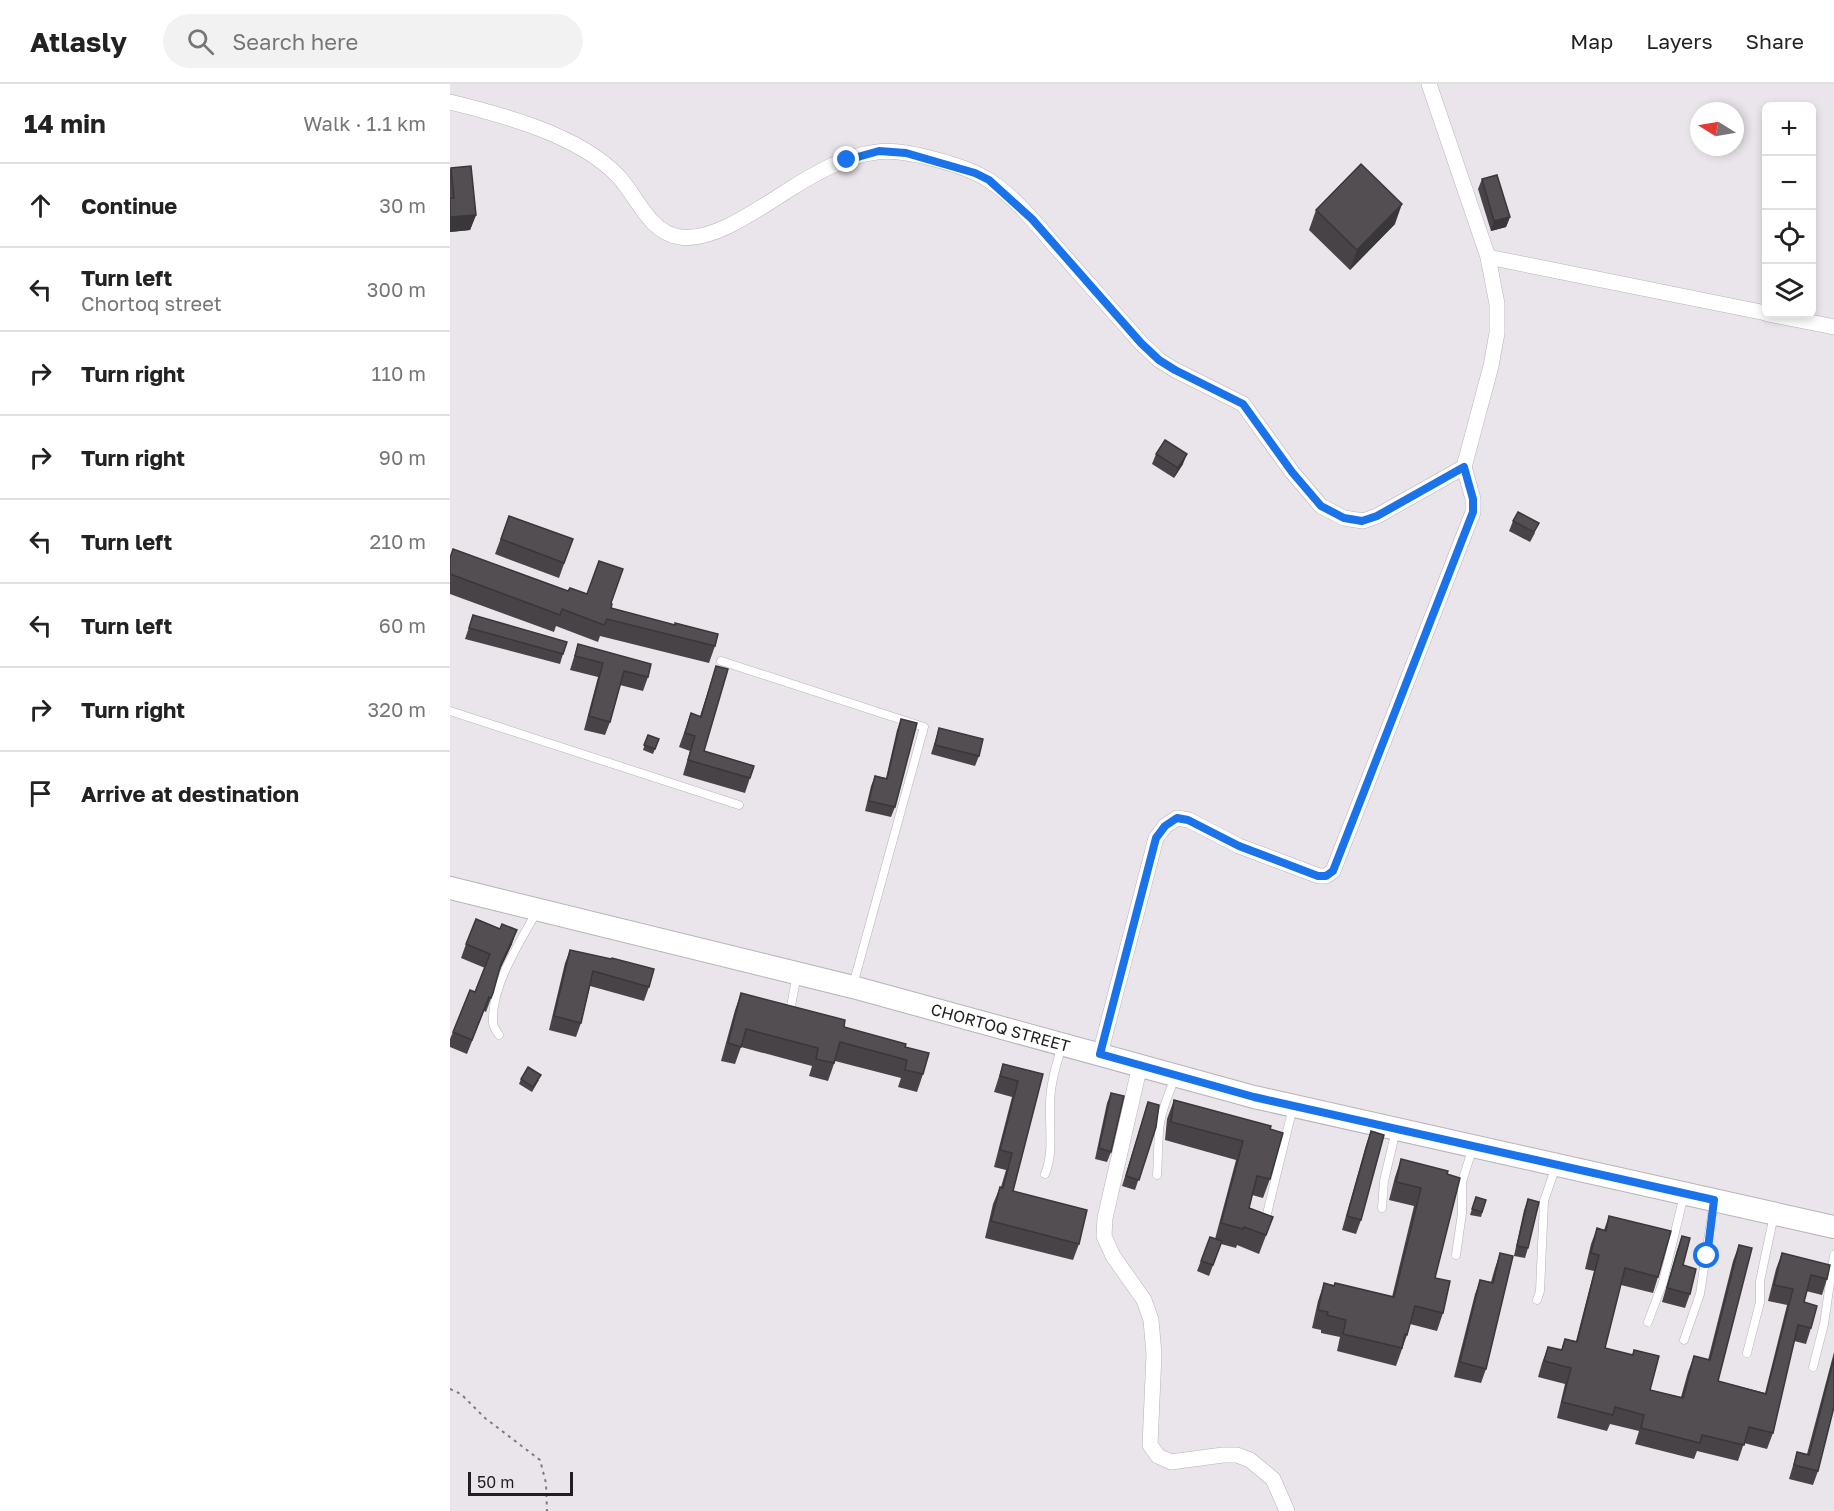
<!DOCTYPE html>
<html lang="en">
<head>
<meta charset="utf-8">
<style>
	body { margin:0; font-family:"Golos Text",sans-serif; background:#f2f2f2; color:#222 }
	.controls { position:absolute; right:18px; top:18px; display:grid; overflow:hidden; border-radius:9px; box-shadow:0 3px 9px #0003 }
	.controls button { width:54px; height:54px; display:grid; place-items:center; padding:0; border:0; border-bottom:2px solid #e0e0e0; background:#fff; color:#222; font:30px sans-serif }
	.compass { position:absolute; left:1240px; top:18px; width:54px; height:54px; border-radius:50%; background:#fff; box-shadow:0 3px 9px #0003; rotate:281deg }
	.scale { position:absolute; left:18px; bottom:15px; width:105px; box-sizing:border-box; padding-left:6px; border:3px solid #201e20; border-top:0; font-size:16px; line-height:21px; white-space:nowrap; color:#201e20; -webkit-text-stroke:4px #eae5ea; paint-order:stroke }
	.stop { position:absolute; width:18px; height:18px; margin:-14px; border:4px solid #1a73e8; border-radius:50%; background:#fff }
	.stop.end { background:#1a73e8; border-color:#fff; box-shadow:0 2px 6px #0008 }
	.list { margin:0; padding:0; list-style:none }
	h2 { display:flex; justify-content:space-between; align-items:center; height:78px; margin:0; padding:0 24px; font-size:26px }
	h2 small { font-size:20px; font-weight:400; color:#767676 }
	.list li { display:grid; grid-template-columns:39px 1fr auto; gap:18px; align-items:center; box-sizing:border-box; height:84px; padding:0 24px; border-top:2px solid #e0e0e0 }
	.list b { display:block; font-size:22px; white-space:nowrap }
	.list p { margin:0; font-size:20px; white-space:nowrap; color:#767676 }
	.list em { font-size:20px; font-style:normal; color:#767676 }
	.icon { flex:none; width:33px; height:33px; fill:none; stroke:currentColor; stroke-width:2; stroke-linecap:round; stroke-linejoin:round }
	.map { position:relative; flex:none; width:1384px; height:1427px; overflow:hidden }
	header { display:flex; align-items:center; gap:36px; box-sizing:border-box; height:84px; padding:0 30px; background:#fff; border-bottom:2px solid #e0e0e0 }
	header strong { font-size:28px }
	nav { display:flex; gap:33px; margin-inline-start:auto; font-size:21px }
	.search { width:420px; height:54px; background:#f2f2f2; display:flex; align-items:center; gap:15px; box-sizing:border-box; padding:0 21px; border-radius:33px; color:#767676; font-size:22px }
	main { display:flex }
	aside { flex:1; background:#fff }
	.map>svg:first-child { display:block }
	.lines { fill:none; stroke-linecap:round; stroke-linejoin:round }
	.service-casing { stroke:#b7b2b7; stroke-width:9 }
	.minor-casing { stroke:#b7b2b7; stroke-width:16 }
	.secondary-casing { stroke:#b7b2b7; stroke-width:24 }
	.path { stroke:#7d7a7d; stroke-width:2; stroke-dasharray:3 4.5; stroke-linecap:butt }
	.service { stroke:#fff; stroke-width:8 }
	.minor { stroke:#fff; stroke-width:15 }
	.secondary { stroke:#fff; stroke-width:22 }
	.wall { fill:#474347 }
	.shaded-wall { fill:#393739 }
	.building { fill:#524e52; stroke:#393739; stroke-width:1.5 }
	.route { stroke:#1a73e8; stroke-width:8 }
	.labels { text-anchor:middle; stroke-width:6; stroke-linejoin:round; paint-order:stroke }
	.street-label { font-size:16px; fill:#201e20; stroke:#eae5ea }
</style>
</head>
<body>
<header>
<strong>Atlasly</strong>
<div class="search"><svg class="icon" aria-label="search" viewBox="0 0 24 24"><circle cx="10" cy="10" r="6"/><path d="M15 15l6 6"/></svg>Search here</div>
<nav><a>Map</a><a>Layers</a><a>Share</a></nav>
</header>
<main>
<aside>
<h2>14 min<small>Walk · 1.1 km</small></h2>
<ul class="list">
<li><svg class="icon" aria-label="ahead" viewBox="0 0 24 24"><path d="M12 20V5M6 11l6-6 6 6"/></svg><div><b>Continue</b></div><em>30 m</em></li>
<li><svg class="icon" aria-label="left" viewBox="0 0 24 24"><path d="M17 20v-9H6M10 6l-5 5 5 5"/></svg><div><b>Turn left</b><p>Chortoq street</p></div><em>300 m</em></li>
<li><svg class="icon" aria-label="right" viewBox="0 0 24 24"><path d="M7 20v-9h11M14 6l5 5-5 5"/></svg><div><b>Turn right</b></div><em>110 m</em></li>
<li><svg class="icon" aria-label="right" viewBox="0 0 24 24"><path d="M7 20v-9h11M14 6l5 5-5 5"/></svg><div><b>Turn right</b></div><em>90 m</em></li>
<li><svg class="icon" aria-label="left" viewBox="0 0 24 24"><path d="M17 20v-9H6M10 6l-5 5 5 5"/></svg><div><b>Turn left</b></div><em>210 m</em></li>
<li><svg class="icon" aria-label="left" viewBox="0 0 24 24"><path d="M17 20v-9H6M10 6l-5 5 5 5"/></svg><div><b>Turn left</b></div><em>60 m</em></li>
<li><svg class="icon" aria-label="right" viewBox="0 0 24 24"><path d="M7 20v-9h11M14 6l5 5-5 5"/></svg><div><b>Turn right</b></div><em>320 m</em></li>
<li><svg class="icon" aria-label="arrive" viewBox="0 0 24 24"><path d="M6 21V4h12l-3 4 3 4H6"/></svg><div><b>Arrive at destination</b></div></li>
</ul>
</aside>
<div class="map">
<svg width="1384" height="1427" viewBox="0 0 1384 1427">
	<rect width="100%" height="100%" fill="#eae5ea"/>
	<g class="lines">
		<g class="service-casing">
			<g id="service">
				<polyline points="271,577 474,643 403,901"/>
				<polyline points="0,627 289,721"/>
				<polyline points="341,922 347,890"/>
				<path d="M49,951c-3,-4 -6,-8 -6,-13 -2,-35 26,-79 43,-109"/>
				<path d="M595,1090c9,-22 4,-45 5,-69 0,-20 6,-40 12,-59"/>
				<path d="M707,1091c1,-15 1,-29 2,-43 1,-19 10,-38 16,-55"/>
				<polyline points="932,1124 934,1097 946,1046"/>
				<polyline points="815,1138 843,1023"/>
				<polyline points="1006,1171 1012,1129 1012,1098 1023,1063"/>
				<polyline points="1087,1216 1090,1207 1094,1117 1106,1082"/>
				<polyline points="1198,1238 1213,1198 1234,1111"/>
				<polyline points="1234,1256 1250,1210 1264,1117"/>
				<polyline points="1297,1269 1310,1218 1310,1197 1324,1131"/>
				<polyline points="1363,1283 1374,1240 1384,1171"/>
			</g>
		</g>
		<g class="minor-casing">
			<g id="minor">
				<path d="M0,18c53,13 129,33 168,74 19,20 31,57 62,61 33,5 80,-29 107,-46 27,-17 57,-35 90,-39 27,-4 91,14 113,29 26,17 47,44 67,67 28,32 56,63 84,95l18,17 16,10 68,34 49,68 29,34 23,12 19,3 14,-5 87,-49 27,-101 6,-33v-29l-9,-47 -59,-173"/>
				<polyline points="1038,173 1316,229"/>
				<polyline points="1318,230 1384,243"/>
				<polyline points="650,970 706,754 715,742 727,734 739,736 789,762 869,792 876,792 883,787 1023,428 1023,415 1014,383"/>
				<polyline points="690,981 655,1134 654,1152 663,1172 694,1216 701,1236 704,1270 700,1361 708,1372 721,1378 773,1371 787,1371 800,1376 823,1395 837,1427"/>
			</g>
		</g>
		<g class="secondary-casing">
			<g id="secondary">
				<path id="s1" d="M0,804l403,99 401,110 580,130"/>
			</g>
		</g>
		<polyline class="path" points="0,1305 11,1310 35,1334 90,1376 96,1399 97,1427"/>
		<use href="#service" class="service"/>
		<use href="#minor" class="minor"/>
		<use href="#secondary" class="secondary"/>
	</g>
	<g class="wall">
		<polygon points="1,84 26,131 20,146 0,148 0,86"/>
		<polygon points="1032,95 1060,133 1056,143 1041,147 1028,105"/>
		<polygon points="866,126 945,140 900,186 859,146"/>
		<polygon points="706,370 733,380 724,394 702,380"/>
		<polygon points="59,432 123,455 109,494 45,470"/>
		<polygon points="1063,437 1085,449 1080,458 1059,447"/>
		<polygon points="0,474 161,519 161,524 265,562 259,579 150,552 148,558 106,542 104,548 0,510"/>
		<polygon points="23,531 113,570 110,580 15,555"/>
		<polygon points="128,560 198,593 193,607 170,601 160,638 155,651 134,646 148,593 120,586"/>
		<polygon points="266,582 254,667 300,694 295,709 233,691 240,667 229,663 241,629 250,632"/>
		<polygon points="451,635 445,723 441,733 415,727 421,702 425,692 436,694 447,646"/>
		<polygon points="489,644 529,672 525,682 481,670"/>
		<polygon points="198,651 209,655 203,670 193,666"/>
		<polygon points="16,860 62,860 49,887 43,909 36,928 34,927 17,970 0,963 0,955 20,906 25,908 35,884 11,874"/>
		<polygon points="120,866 199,903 194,917 140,902 131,939 126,953 99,946 115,879"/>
		<polygon points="291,909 455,963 473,990 467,1008 448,1003 451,994 385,977 378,997 359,992 362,982 291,963 285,980 271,977 285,926"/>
		<polygon points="553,980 593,990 563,1107 629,1160 623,1176 535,1154 543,1120 550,1103 551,1103 556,1086 544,1083 562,1013 544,1008"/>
		<polygon points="71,995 89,996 82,1008 69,1000"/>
		<polygon points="661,1009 661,1068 657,1078 645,1075 657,1019"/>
		<polygon points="724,1016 820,1045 820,1095 813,1114 802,1111 799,1124 823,1133 809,1170 787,1161 786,1164 771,1160 759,1192 747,1187 760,1153 765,1155 786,1076 715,1056 717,1035"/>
		<polygon points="698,1018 706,1043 685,1106 672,1102"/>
		<polygon points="921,1047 911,1136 906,1150 892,1146 916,1061"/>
		<polygon points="951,1075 997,1090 985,1194 993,1229 987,1247 960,1240 957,1251 946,1282 887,1267 890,1253 871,1249 871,1246 862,1244 868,1217 874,1199 942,1213 964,1122 939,1116 945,1093"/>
		<polygon points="1026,1113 1036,1116 1031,1133 1020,1131"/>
		<polygon points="1078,1115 1078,1164 1075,1174 1064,1172 1074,1126"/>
		<polygon points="1159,1132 1208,1193 1203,1209 1171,1201 1155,1264 1182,1271 1184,1266 1200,1306 1231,1313 1238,1288 1244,1272 1258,1276 1283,1177 1289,1161 1268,1297 1315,1309 1337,1221 1318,1217 1326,1185 1332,1169 1377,1195 1372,1211 1356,1207 1354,1218 1361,1244 1356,1260 1344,1257 1323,1349 1317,1365 1294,1359 1288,1377 1247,1367 1244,1375 1185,1360 1189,1347 1160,1340 1157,1347 1107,1334 1115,1300 1088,1293 1092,1279 1098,1263 1111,1266 1115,1255 1126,1257 1144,1187 1135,1185 1141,1160 1147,1144 1154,1146"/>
		<polygon points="1232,1152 1233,1181 1240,1210 1235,1224 1212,1218 1227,1166"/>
		<polygon points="1050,1169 1036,1285 1031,1299 1004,1293 1025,1210 1030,1196 1041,1198 1045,1184"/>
		<polygon points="1384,1268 1384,1323 1368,1387 1363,1401 1339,1395 1347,1368 1357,1370"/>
	</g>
	<g class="shaded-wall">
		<polygon points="952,120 945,140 900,186 907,166"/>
		<polygon points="26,131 20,146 0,148 0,133"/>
		<polygon points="1060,133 1056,143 1041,147 1044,137"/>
		<polygon points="737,370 733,380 724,394 728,384"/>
		<polygon points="67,846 62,860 46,894 51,880"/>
	</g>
	<g class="building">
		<polygon points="911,80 952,120 907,166 866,126"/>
		<polygon points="21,82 26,131 0,133 0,114 4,114 1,84"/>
		<polygon points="1047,91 1060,133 1044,137 1032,95"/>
		<polygon points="715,356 737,370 728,384 706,370"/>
		<polygon points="1068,428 1089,439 1084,448 1063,437"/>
		<polygon points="59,432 123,455 114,479 51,455"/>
		<polygon points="3,465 118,507 120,504 137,510 149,477 173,485 161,519 162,520 161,524 225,541 225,539 268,550 265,562 157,535 154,541 112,525 110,531 0,490 0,474"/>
		<polygon points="23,531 117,558 113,570 19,544"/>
		<polygon points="128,560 201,580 198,593 174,587 160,638 139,632 153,579 125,572"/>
		<polygon points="266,582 278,585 254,667 304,682 300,694 238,676 245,652 235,649 241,629 251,633"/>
		<polygon points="451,635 467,639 445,723 419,717 425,692 437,695"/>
		<polygon points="489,644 533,655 529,672 485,661"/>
		<polygon points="198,651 209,655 205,665 194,661"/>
		<polygon points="26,835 50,845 52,840 67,846 51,880 43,909 41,914 39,913 22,956 3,948 20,906 25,908 40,870 16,860"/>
		<polygon points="120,866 161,875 162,874 204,885 199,903 143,887 131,939 104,932"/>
		<polygon points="291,909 395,936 394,943 456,960 455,963 479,969 473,990 455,986 457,976 390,958 384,979 366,975 368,964 296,945 291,963 278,959"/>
		<polygon points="553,980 593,990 563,1107 637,1126 629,1160 541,1137 550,1103 553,1104 562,1069 550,1066 568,997 550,992"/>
		<polygon points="78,983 91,991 83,1003 71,995"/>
		<polygon points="661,1009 674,1012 661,1068 649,1064"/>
		<polygon points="724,1016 821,1042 820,1045 833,1049 820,1095 807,1092 799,1124 823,1133 816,1151 794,1143 793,1145 771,1139 793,1057 721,1038"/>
		<polygon points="698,1018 709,1021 706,1043 689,1096 676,1092"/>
		<polygon points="921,1047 934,1051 911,1136 897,1132"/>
		<polygon points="951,1075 998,1087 997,1090 1010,1094 985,1194 1000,1197 993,1229 965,1222 957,1251 955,1250 952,1264 893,1250 896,1236 877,1231 878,1228 868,1226 874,1199 884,1202 885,1199 944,1213 971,1104 946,1098"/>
		<polygon points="1026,1113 1036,1116 1032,1128 1022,1125"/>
		<polygon points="1078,1115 1089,1118 1078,1164 1067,1162"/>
		<polygon points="1159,1132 1221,1147 1208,1193 1175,1184 1155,1264 1183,1271 1184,1266 1209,1272 1200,1306 1233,1314 1244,1272 1260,1276 1289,1161 1302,1164 1268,1297 1316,1310 1343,1205 1324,1201 1332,1169 1380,1181 1377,1195 1361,1191 1354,1218 1367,1222 1361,1244 1348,1241 1323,1349 1299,1343 1294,1361 1252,1351 1250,1359 1191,1344 1194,1331 1165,1323 1163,1331 1112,1318 1121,1284 1094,1277 1098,1263 1112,1266 1115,1255 1127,1258 1149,1171 1141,1169 1147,1144 1156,1147"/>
		<polygon points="1232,1152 1240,1154 1233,1181 1246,1185 1240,1210 1217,1204"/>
		<polygon points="760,1153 772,1157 763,1181 751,1177"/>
		<polygon points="1050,1169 1063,1172 1036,1285 1010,1278 1030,1196 1043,1199"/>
		<polygon points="1384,1274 1384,1323 1368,1387 1344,1381 1347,1368 1359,1371"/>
	</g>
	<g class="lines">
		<polyline class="route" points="397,76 429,67 456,69 525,89 539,96 582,135 691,259 709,276 725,286 793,320 842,388 871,422 894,434 912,437 927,432 1014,383 1023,415 1023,428 883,787 876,792 868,792 789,762 738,736 727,734 715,742 706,754 650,970 804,1013 1264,1116 1257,1172"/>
	</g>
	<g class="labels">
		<g class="street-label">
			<text dy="6" stroke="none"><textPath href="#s1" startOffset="568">CHORTOQ STREET</textPath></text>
		</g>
	</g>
</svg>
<div class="controls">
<button>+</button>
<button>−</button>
<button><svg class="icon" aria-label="locate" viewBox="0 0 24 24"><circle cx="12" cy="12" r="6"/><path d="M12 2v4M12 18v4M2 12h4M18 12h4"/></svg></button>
<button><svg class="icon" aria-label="layers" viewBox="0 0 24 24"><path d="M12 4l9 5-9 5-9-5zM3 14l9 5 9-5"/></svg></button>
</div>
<svg class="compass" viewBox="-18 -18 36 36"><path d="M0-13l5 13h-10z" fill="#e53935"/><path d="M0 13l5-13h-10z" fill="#767676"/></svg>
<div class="scale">50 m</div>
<div class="stop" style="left:1257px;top:1172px"></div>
<div class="stop end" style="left:397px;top:76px"></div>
</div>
</main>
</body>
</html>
